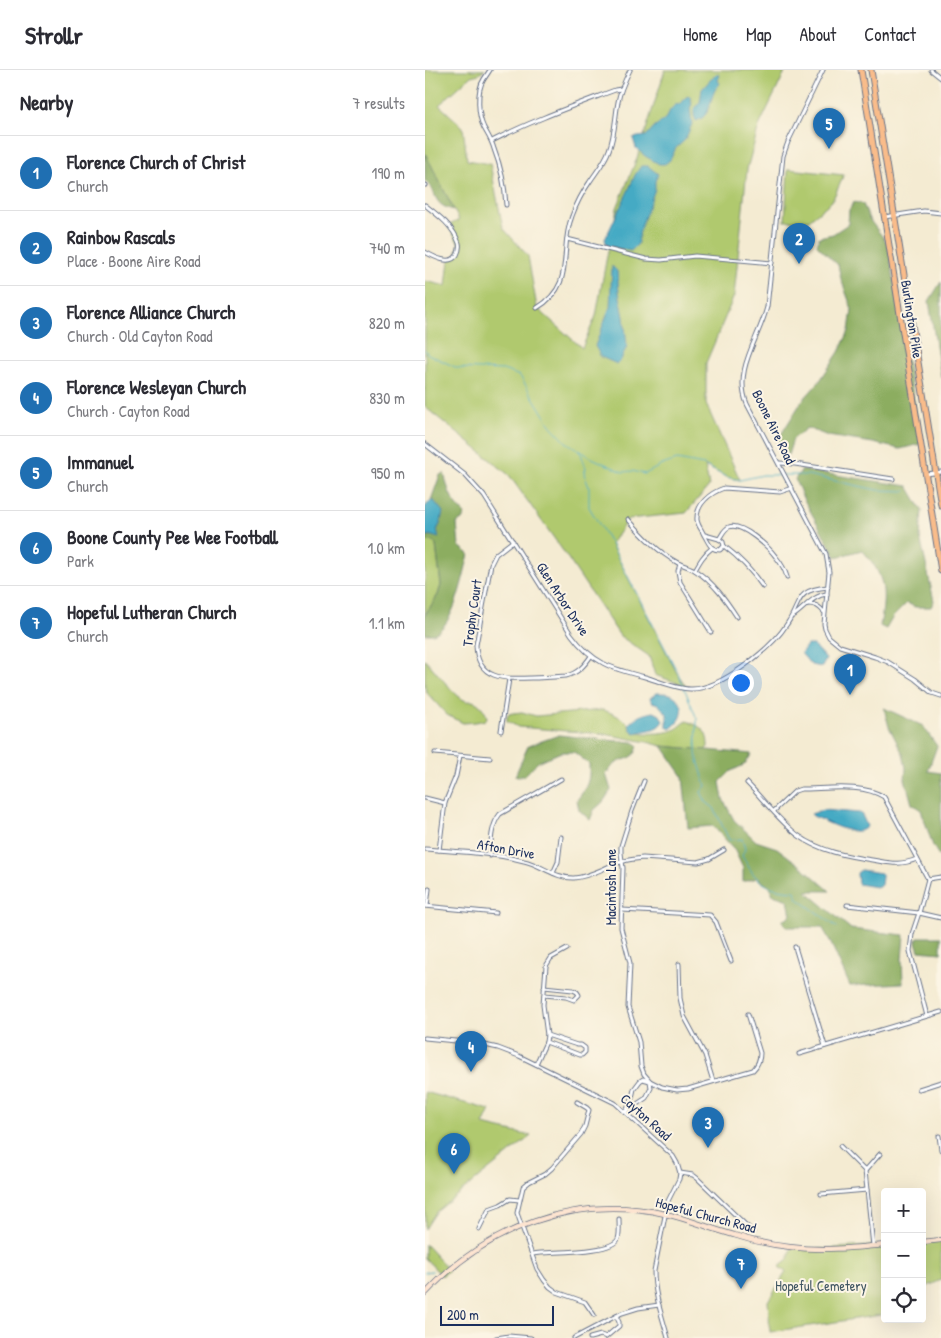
<!DOCTYPE html>
<html lang="en">
<head>
<meta charset="utf-8">
<style>
	body { margin:0; font-family:"Patrick Hand",sans-serif; background:#f7f7f7; color:#2b2b33 }
	.controls { position:absolute; right:15px; bottom:15px; display:grid; overflow:hidden; border-radius:5px; box-shadow:0 5px 20px #0002 }
	.controls button { width:45px; height:45px; display:grid; place-items:center; padding:0; border:0; border-bottom:1px solid #e1e1e2; background:#fff; color:#2b2b33; font:25px sans-serif }
	.scale { position:absolute; left:15px; bottom:12px; width:114px; box-sizing:border-box; padding-left:5px; border:2px solid #1b2f5e; border-top:0; font-size:14px; line-height:18px; white-space:nowrap; color:#1b2f5e; -webkit-text-stroke:4px #fcf5e5; paint-order:stroke }
	.you { position:absolute; left:315px; top:612px; width:18px; height:18px; margin:-12px; border:4px solid #fff; border-radius:50%; background:#1a73e8; box-shadow:0 0 0 8px #1a73e833 }
	.badge { display:grid; place-items:center; width:32px; height:32px; border-radius:50%; background:#1f6fb2; color:#fff; font-size:16px; font-weight:700 }
	.pin { position:absolute; translate:-50% -41px; filter:drop-shadow(0 1px 2px #0008) }
	.pin::after { content:''; position:absolute; top:26px; width:18px; height:15px; background:inherit; clip-path:polygon(0 0,100% 0,50% 100%) }
	.list { margin:0; padding:0; list-style:none }
	h2 { display:flex; justify-content:space-between; align-items:center; height:65px; margin:0; padding:0 20px; font-size:21px }
	h2 small { font-size:16px; font-weight:400; color:#7c7c81 }
	.list li { display:grid; grid-template-columns:32px 1fr auto; gap:15px; align-items:center; box-sizing:border-box; height:75px; padding:0 20px; border-top:1px solid #e1e1e2 }
	.list b { display:block; font-size:19px; white-space:nowrap }
	.list p { margin:0; font-size:16px; white-space:nowrap; color:#7c7c81 }
	.list em { font-size:16px; font-style:normal; color:#7c7c81 }
	.icon { flex:none; width:28px; height:28px; fill:none; stroke:currentColor; stroke-width:2; stroke-linecap:round; stroke-linejoin:round }
	.map { position:relative; flex:none; width:516px; height:1268px; overflow:hidden }
	header { display:flex; align-items:center; gap:30px; box-sizing:border-box; height:70px; padding:0 25px; background:#fff; border-bottom:1px solid #e1e1e2 }
	header strong { font-size:24px }
	nav { display:flex; gap:28px; margin-inline-start:auto; font-size:18px }
	main { display:flex }
	aside { flex:1; background:#fff }
	.map>svg:first-child { display:block }
	.green { fill:#b0c96e; stroke:#667c66 }
	.forest { fill:#8cad61; stroke:#546e60 }
	.water { fill:#44aac4; stroke:#306c91 }
	.lines { fill:none; stroke-linecap:round; stroke-linejoin:round }
	.stream { stroke:#44aac4; stroke-width:1 }
	.minor-casing { stroke:#677187; stroke-width:5 }
	.secondary-casing { stroke:#677187; stroke-width:6 }
	.primary-casing { stroke:#677187; stroke-width:7 }
	.minor { stroke:#fff; stroke-width:3 }
	.secondary { stroke:#fde4d0; stroke-width:4.5 }
	.primary { stroke:#f9bc8a; stroke-width:5 }
	.labels { text-anchor:middle; stroke-width:4; stroke-linejoin:round; paint-order:stroke }
	.street-label { font-size:14px; fill:#1b2f5e; stroke:#fcf5e5 }
	.park-label { font-size:14px; fill:#405662; stroke:#fcf5e5 }
</style>
</head>
<body>
<header>
<strong>Strollr</strong>
<nav><a>Home</a><a>Map</a><a>About</a><a>Contact</a></nav>
</header>
<main>
<aside>
<h2>Nearby<small>7 results</small></h2>
<ul class="list">
<li><span class="badge">1</span><div><b>Florence Church of Christ</b><p>Church</p></div><em>190 m</em></li>
<li><span class="badge">2</span><div><b>Rainbow Rascals</b><p>Place · Boone Aire Road</p></div><em>740 m</em></li>
<li><span class="badge">3</span><div><b>Florence Alliance Church</b><p>Church · Old Cayton Road</p></div><em>820 m</em></li>
<li><span class="badge">4</span><div><b>Florence Wesleyan Church</b><p>Church · Cayton Road</p></div><em>830 m</em></li>
<li><span class="badge">5</span><div><b>Immanuel</b><p>Church</p></div><em>950 m</em></li>
<li><span class="badge">6</span><div><b>Boone County Pee Wee Football</b><p>Park</p></div><em>1.0 km</em></li>
<li><span class="badge">7</span><div><b>Hopeful Lutheran Church</b><p>Church</p></div><em>1.1 km</em></li>
</ul>
</aside>
<div class="map">
<svg width="516" height="1268" viewBox="0 0 516 1268">
	<rect width="100%" height="100%" fill="#fcf5e5"/>
	<filter id="ink" filterUnits="userSpaceOnUse"><feTurbulence type="fractalNoise" baseFrequency=".02" numOctaves="2"/><feDisplacementMap in="SourceGraphic" scale="10" xChannelSelector="R" yChannelSelector="G"/><feConvolveMatrix kernelMatrix="1 2 1 2 8 2 1 2 1" color-interpolation-filters="sRGB"/></filter>
	<filter id="wash" filterUnits="userSpaceOnUse"><feTurbulence type="fractalNoise" baseFrequency=".0096" numOctaves="4" result="noise"/><feDisplacementMap in="SourceGraphic" scale="20" xChannelSelector="R" yChannelSelector="G"/><feGaussianBlur stdDeviation="1.12" result="paint"/><feColorMatrix in="noise" values="0 0 0 0 0 0 0 0 0 0 0 0 0 0 0 0 0 1.4 0 .05"/><feComposite in="paint" operator="in"/></filter>
	<g filter="url(#wash)">
		<rect width="100%" height="100%" fill="#f4ebd2"/>
		<g class="green">
			<polygon points="0,0 60,0 54,4 46,6 14,35 38,57 42,90 65,94 78,158 103,186 112,238 157,278 171,246 181,191 192,138 212,88 240,0 361,0 334,56 322,99 309,226 281,293 281,334 315,410 301,407 280,396 284,416 261,443 203,449 186,474 252,603 261,616 230,605 224,586 195,566 136,478 84,405 0,337 0,211 21,216 24,190 31,186 34,174 23,156 34,150 0,83"/>
			<polygon points="363,99 419,105 407,131 384,150 360,151"/>
			<polygon points="5,470 8,471 11,475 16,515 13,525 0,545 0,471"/>
			<path d="M0,589c8,9 30,37 39,41 4,2 3,1 8,1 7,1 14,10 15,17l-2,2 -9,2 -13,1 -16,-8 -20,-22 -2,-6z"/>
			<path d="M178,640c11,4 25,9 28,20 8,5 34,4 43,0 5,-2 9,-7 13,-9 14,6 21,9 21,26l-3,3 -43,-4 -15,-4 -43,-8 -86,-7 -11,-6v-4l2,-3 4,-1 9,-1 14,4z"/>
			<polygon points="0,1022 65,1040 58,1055 106,1066 11,1142 0,1159"/>
			<polygon points="516,1170 516,1210 497,1219 497,1172"/>
			<polygon points="0,1174 24,1200 17,1206 0,1188"/>
			<polygon points="460,1175 460,1237 458,1238 456,1245 345,1262 343,1231 361,1202 354,1197 363,1190 367,1177 389,1179"/>
		</g>
		<g class="forest">
			<path d="M0,83l29,57c-23,-5 -15,-17 -29,-29z"/>
			<polygon points="429,132 438,134 444,149 463,174 496,374 475,379 448,373 403,366 382,358 368,369 363,385 352,371 377,331 394,312 414,282 424,261 427,239 416,209 413,195 392,175 394,167 408,164 423,154 424,140"/>
			<polygon points="516,212 516,307 504,231"/>
			<path d="M377,400l106,16 14,24 -2,27 14,64 -3,6h-16l-8,-4 -14,14 -7,12 -6,-3c6,-33 6,-50 -18,-76l-26,7 -33,-59 -8,-19z"/>
			<path d="M19,403c5,19 6,26 21,41l-3,6 -5,3 2,23 10,8c-5,19 -15,74 -36,80 -2,0 -6,0 -8,0v-19l13,-20 3,-10 -5,-40 -3,-4h-8v-4l13,-3 -1,-4 3,-6 -5,-22 -4,-2 9,-25z"/>
			<polygon points="459,638 498,656 512,676 503,701 516,703 516,789 508,776 496,740 487,734 480,709 481,698 478,684 464,657"/>
			<path d="M134,665l47,5 27,2 5,3c-3,17 -13,11 -24,20 -3,2 -5,6 -8,9l5,16 -8,12 -9,8 -4,10 -11,-10 -2,-10c10,-13 13,-19 12,-36l-15,-12h-13l-23,10 -14,14h-9l13,-30z"/>
			<polygon points="237,676 327,684 319,695 306,701 295,712 298,729 309,750 331,771 352,778 381,800 405,821 381,821 426,859 479,865 477,889 478,913 425,916 404,869 397,857 362,857 357,851 366,845 363,830 348,825 345,817 332,808 318,812 318,798 309,779 288,756 263,758 258,706"/>
			<polygon points="493,867 516,867 516,883 494,881 491,872"/>
		</g>
		<g class="water">
			<path d="M291,4l4,1 -2,5 2,4c-2,2 -4,4 -5,6 -6,12 -4,26 -19,31l-2,-5v-7l6,-7 2,-13z"/>
			<polygon points="265,26 267,34 265,38 267,54 260,70 251,78 245,90 240,94 234,94 220,86 211,78 208,68 213,67 221,66 230,56 238,51 243,45 245,40 250,35 256,34 261,27"/>
			<polygon points="216,96 223,96 233,104 230,111 230,119 215,160 213,174 206,181 182,176 180,169 203,121 210,105"/>
			<polygon points="187,196 192,201 194,222 199,247 202,276 196,290 192,294 176,287 170,276 185,237"/>
			<polygon points="6,430 10,432 18,442 15,454 12,460 14,468 4,465 0,467 0,437"/>
			<polygon points="382,575 388,575 401,589 397,597 386,595 376,583"/>
			<path d="M232,623c4,0 9,0 13,1 9,3 15,14 11,23 -2,5 -6,8 -11,12l-3,-2v-13l-9,-10 -6,-2 -2,-4z"/>
			<path d="M229,642l6,3 3,6c-5,10 -18,9 -28,12l-4,-3 -2,-6c5,-7 16,-11 25,-12z"/>
			<path d="M398,740l37,3 2,2 5,11c-9,14 -42,-5 -54,-10l-2,-2z"/>
			<polygon points="436,800 456,803 457,807 456,815 451,817 433,814 432,803"/>
		</g>
		<g class="lines">
			<g class="stream">
				<polyline points="0,280 3,284 32,298 78,300 95,306 125,355 141,372 167,388 198,402 207,401 220,404 237,395 252,390 279,395 301,407 315,410 338,405 383,405 452,420 481,421"/>
				<path d="M155,381l6,17 -2,6 5,13v20l22,37 67,129 19,46 -1,35 10,32 -5,6 5,10 8,6 15,32 13,-1 3,10 -3,7c5,7 9,17 16,23 10,10 24,11 37,12l3,8 39,28"/>
				<polyline points="0,1202 7,1201"/>
			</g>
		</g>
	</g>
	<g filter="url(#ink)">
		<g class="lines">
			<g class="minor-casing">
				<g id="minor">
					<path d="M65,0c-2,3 -4,6 -6,9 -8,12 -6,37 0,49 4,7 8,13 10,21 7,18 11,37 12,56"/>
					<path d="M398,0l-35,72 -5,14 -16,151c-8,32 -34,63 -20,97l79,150 3,18 -5,52 1,5 4,8 11,9 35,11 13,5 27,17 17,14 9,3"/>
					<polyline points="506,0 516,8"/>
					<path d="M67,71c39,-20 81,-35 123,-51l6,-1"/>
					<polyline points="0,115 1,115"/>
					<path d="M0,135c13,10 28,21 34,38 1,4 0,8 -2,12 -7,11 -23,2 -32,-3"/>
					<polyline points="459,147 499,141 516,143"/>
					<polyline points="142,169 221,189 236,190 270,186 347,193"/>
					<path d="M112,238c40,-24 21,-57 35,-92 4,-11 10,-23 17,-33 7,-11 16,-21 20,-33 6,-15 6,-32 9,-48 2,-12 7,-22 12,-32"/>
					<path d="M0,374l40,31 19,21 87,138c21,29 41,35 74,43 13,4 34,13 47,12 29,0 80,-41 95,-65 15,-22 7,-34 41,-37"/>
					<polyline points="354,393 370,394 468,409"/>
					<polyline points="501,404 516,402"/>
					<path d="M203,449c15,17 30,33 50,44 6,3 13,4 18,8 18,12 30,29 41,46"/>
					<path d="M280,465l14,4 4,3 1,4 -4,4c-10,0 -11,-7 -16,-15 -2,-5 -6,-9 -7,-15 -1,-16 13,-27 27,-32l56,4 12,-4"/>
					<path d="M294,469c3,-4 5,-10 10,-12 12,-5 40,20 47,30 5,6 9,13 11,20"/>
					<path d="M88,471l-17,13 -5,10 -15,81c1,35 28,34 55,33 11,0 23,-1 35,-2 12,-3 18,-10 25,-20"/>
					<path d="M299,476c16,12 28,25 39,41"/>
					<polyline points="255,494 253,501 255,512 286,562"/>
					<path d="M270,500c5,-9 9,-16 17,-22"/>
					<path d="M383,534c7,0 11,2 16,8"/>
					<path d="M368,546c11,-7 20,-21 34,-22"/>
					<polyline points="76,661 84,609"/>
					<polyline points="10,683 65,688"/>
					<path d="M322,713c16,16 33,39 52,53 21,15 47,20 73,24 19,3 27,6 45,-1"/>
					<polyline points="0,728 20,733"/>
					<path d="M349,741l21,-20 6,-2c25,0 62,-6 83,8l44,82 -9,34 -7,21 -2,17 17,65"/>
					<path d="M0,779c33,3 67,4 99,12 16,3 32,18 50,17 16,-1 31,-11 47,-16 7,-3 15,-3 22,-4l55,4 11,-3 15,-9"/>
					<polyline points="14,780 20,733 31,706 35,686"/>
					<path d="M65,786c1,-15 1,-31 10,-42l61,-35"/>
					<polyline points="128,803 133,792 136,767"/>
					<polyline points="503,809 516,807"/>
					<polyline points="422,835 494,843 516,848"/>
					<polyline points="0,836 71,843"/>
					<polyline points="2,836 4,819"/>
					<polyline points="197,840 285,845 291,852 306,891"/>
					<polyline points="370,877 400,976"/>
					<polyline points="254,894 255,928 259,946 280,985 288,1011"/>
					<polyline points="119,925 141,927 149,930 154,925 152,922 148,920 119,917"/>
					<path d="M0,968l51,5 22,5 21,8 96,47 58,53 4,7 3,10 -1,6 -11,22 -14,70c0,23 8,45 14,67"/>
					<polyline points="121,972 155,985 157,985 160,982 160,978 156,975 152,975 122,965"/>
					<polyline points="374,984 516,942"/>
					<polyline points="111,994 121,972 122,965 118,935 121,896 126,888 142,879"/>
					<polyline points="494,1019 516,1012"/>
					<polyline points="152,1032 162,1038 164,1040 160,1056 156,1064 127,1098 120,1104 104,1112 98,1117 92,1143 112,1199 119,1210 125,1217 132,1222 160,1232 169,1245"/>
					<path d="M201,1041l5,-9 3,-13 6,-8 3,-2 7,2 12,6 15,3 11,-1 65,-19c5,-5 7,-10 7,-17l-12,-39"/>
					<polyline points="200,1042 221,1028 226,1018 225,1011 219,1004 216,996 214,972 203,937 205,893 196,858 198,798 196,783 196,776 207,741 219,711"/>
					<polyline points="514,1066 516,1080"/>
					<polyline points="415,1076 440,1101 448,1176"/>
					<polyline points="440,1101 455,1084"/>
					<polyline points="255,1103 268,1105 272,1108 328,1162"/>
					<polyline points="396,1124 442,1120"/>
					<polyline points="54,1159 64,1139 75,1135 85,1129 94,1130"/>
					<path d="M108,1184c16,-3 78,0 85,-15 2,-5 1,-14 1,-20"/>
					<polyline points="181,1267 194,1256 194,1252 191,1246"/>
					<polyline points="71,1268 84,1266 106,1268"/>
					<polyline points="149,1268 197,1243 213,1238 234,1235"/>
					<polyline points="165,1268 176,1265 181,1267"/>
				</g>
			</g>
			<g class="secondary-casing">
				<g id="secondary">
					<polyline points="497,1172 516,1170"/>
					<path d="M0,1224c62,-67 150,-100 240,-80 24,5 46,15 69,21 18,6 37,10 56,12 31,4 63,1 95,-2"/>
				</g>
			</g>
			<g class="primary-casing">
				<g id="primary">
					<polyline points="436,0 516,501"/>
					<polyline points="446,0 516,435"/>
				</g>
			</g>
			<use href="#minor" class="minor"/>
			<use href="#secondary" class="secondary"/>
			<use href="#primary" class="primary"/>
		</g>
	</g>
	<g class="labels">
		<g class="street-label">
			<text transform="translate(487 249) rotate(81)" y="5">Burlington Pike</text>
			<text transform="translate(349 357) rotate(64)" y="5">Boone Aire Road</text>
			<text transform="translate(138 529) rotate(57)" y="5">Glen Arbor Drive</text>
			<text transform="translate(47 543) rotate(-82)" y="5">Trophy Court</text>
			<text transform="translate(81 779) rotate(10)" y="5">Afton Drive</text>
			<text transform="translate(186 817) rotate(-90)" y="5">Macintosh Lane</text>
			<text transform="translate(221 1047) rotate(42)" y="5">Cayton Road</text>
			<text transform="translate(281 1145) rotate(15)" y="5">Hopeful Church Road</text>
		</g>
		<g class="park-label">
			<text x="396" y="1221">Hopeful Cemetery</text>
		</g>
	</g>
</svg>
<div class="controls">
<button>+</button>
<button>−</button>
<button><svg class="icon" aria-label="locate" viewBox="0 0 24 24"><circle cx="12" cy="12" r="6"/><path d="M12 2v4M12 18v4M2 12h4M18 12h4"/></svg></button>
</div>
<div class="scale">200 m</div>
<div class="you"></div>
<div class="pin badge" style="left:425px;top:625px">1</div>
<div class="pin badge" style="left:374px;top:194px">2</div>
<div class="pin badge" style="left:283px;top:1078px">3</div>
<div class="pin badge" style="left:46px;top:1002px">4</div>
<div class="pin badge" style="left:404px;top:79px">5</div>
<div class="pin badge" style="left:29px;top:1104px">6</div>
<div class="pin badge" style="left:316px;top:1219px">7</div>
</div>
</main>
</body>
</html>
